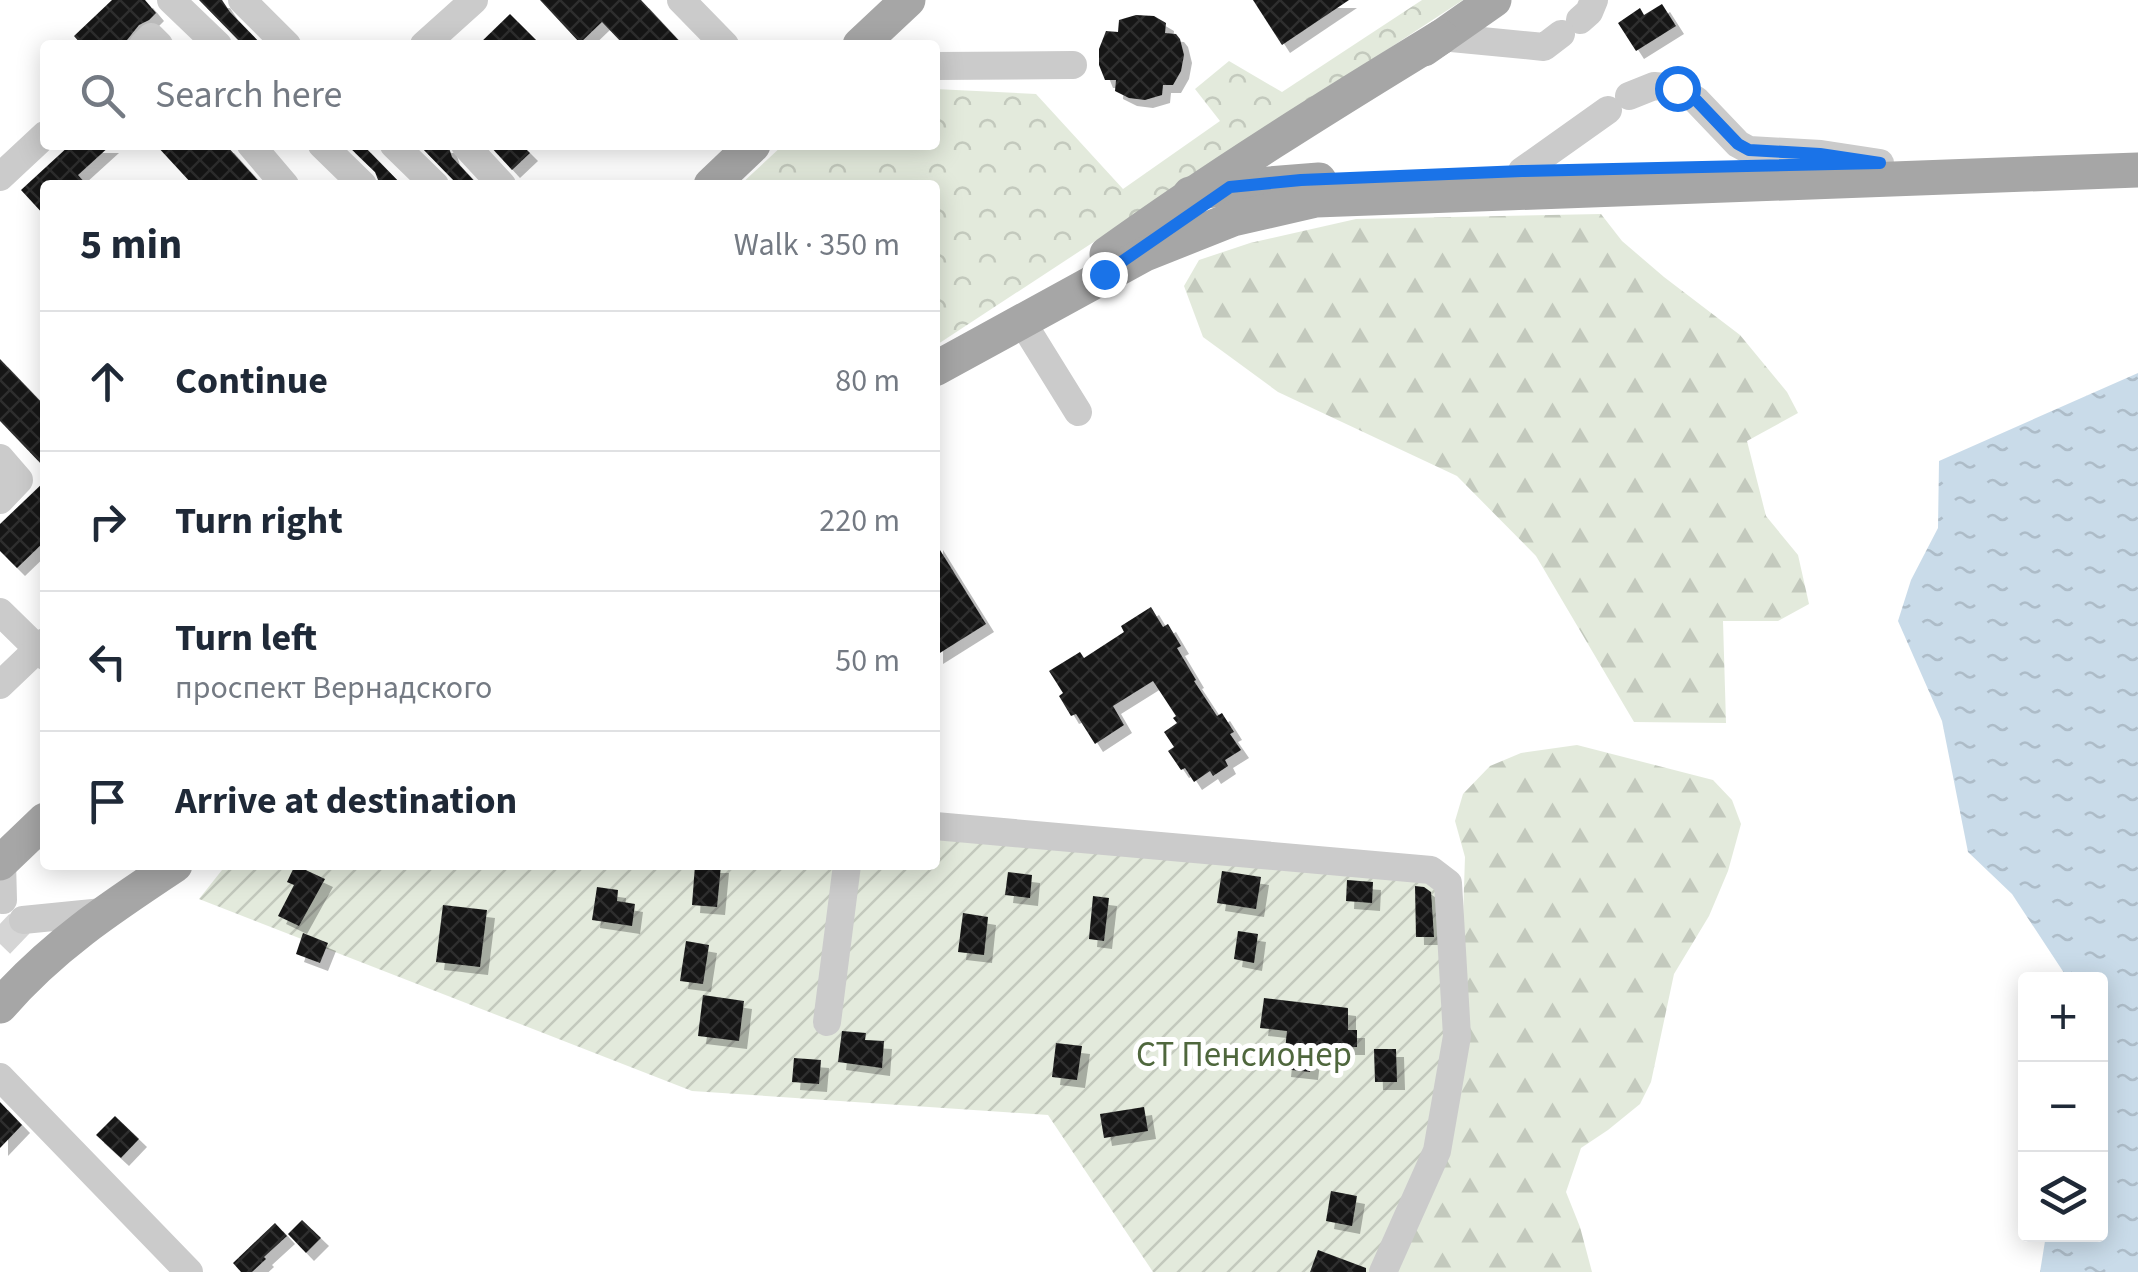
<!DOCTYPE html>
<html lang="en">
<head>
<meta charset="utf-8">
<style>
	body { margin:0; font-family:"Source Sans 3",sans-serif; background:#f2f2f3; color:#1f2937 }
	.controls { position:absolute; right:30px; bottom:30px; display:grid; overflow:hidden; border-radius:10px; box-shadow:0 5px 25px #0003 }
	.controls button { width:90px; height:90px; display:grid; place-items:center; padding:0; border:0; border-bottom:2px solid #e0e1e3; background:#fff; color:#1f2937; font:50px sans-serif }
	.stop { position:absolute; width:30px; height:30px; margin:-22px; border:8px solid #1a73e8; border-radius:50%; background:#fff }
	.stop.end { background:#1a73e8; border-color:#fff; box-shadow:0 2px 10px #0008 }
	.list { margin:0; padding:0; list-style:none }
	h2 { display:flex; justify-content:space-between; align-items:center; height:130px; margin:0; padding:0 40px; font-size:42px }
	h2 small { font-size:32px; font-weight:400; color:#747a83 }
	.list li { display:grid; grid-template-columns:65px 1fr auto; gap:30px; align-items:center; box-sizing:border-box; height:140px; padding:0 40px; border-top:2px solid #e0e1e3 }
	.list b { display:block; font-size:38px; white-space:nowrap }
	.list p { margin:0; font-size:32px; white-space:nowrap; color:#747a83 }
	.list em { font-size:32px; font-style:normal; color:#747a83 }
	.icon { flex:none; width:55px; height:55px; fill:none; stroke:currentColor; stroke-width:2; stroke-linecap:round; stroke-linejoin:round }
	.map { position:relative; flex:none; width:2138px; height:1272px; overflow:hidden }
	.search { position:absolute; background:#fff; box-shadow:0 5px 25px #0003; left:40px; top:40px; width:900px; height:110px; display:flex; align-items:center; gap:25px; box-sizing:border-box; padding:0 35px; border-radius:10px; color:#747a83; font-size:38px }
	.panel { position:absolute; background:#fff; box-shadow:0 5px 25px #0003; left:40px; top:180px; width:900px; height:690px; border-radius:10px }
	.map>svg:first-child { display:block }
	.forest { fill:url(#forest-firs) }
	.park { fill:url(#park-crowns) }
	.garden { fill:url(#garden-furrows) }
	.water { fill:url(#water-ripples) }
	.building { fill:url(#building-cross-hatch); filter:url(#shadow) }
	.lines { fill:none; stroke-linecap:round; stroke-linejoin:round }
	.minor-tunnel { stroke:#d5d5d5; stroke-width:28; stroke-dasharray:28 14; stroke-linecap:butt }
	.minor { stroke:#cbcbcb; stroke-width:28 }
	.major { stroke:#a6a6a6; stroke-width:35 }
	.route { stroke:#1a73e8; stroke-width:12 }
	.labels { text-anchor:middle; stroke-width:10; stroke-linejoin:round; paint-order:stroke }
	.park-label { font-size:35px; fill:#4f673d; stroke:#fff }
</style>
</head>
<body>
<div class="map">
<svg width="2138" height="1272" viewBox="0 0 2138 1272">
	<defs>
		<pattern id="forest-firs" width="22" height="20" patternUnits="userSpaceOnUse" patternTransform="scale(2.5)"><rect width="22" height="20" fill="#e3eadc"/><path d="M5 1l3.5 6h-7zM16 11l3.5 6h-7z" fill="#c3c9bd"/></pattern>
		<pattern id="park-crowns" width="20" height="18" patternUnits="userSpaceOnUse" patternTransform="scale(2.5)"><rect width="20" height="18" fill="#e3eadc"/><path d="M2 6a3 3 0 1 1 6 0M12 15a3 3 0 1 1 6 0" fill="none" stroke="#c3c9bd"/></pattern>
		<pattern id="garden-furrows" width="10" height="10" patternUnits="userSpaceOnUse" patternTransform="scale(2.5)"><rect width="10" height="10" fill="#e3eadc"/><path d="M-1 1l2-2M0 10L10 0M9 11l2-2" fill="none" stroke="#c3c9bd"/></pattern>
		<pattern id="water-ripples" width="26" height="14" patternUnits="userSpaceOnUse" patternTransform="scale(2.5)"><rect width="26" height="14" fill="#c9dbe9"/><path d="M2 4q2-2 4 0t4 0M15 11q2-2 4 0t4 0" fill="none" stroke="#adbcc8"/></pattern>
		<pattern id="building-cross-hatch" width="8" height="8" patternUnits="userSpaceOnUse" patternTransform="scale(2.5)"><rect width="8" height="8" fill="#151515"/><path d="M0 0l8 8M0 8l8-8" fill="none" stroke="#2f2f2f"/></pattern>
		<filter id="shadow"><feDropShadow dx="8" dy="8" stdDeviation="0" flood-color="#0004"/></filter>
	</defs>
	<rect width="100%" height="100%" fill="#fff"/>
	<g class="forest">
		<polygon points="1601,214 1622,241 1664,277 1740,335 1787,392 1798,413 1747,441 1766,516 1798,555 1809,604 1778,621 1723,621 1726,723 1634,722 1536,556 1457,476 1278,392 1203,337 1184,286 1199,260 1250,243 1356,219"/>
		<polygon points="1577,745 1713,780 1732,800 1741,824 1728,871 1709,916 1674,974 1651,1082 1640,1104 1608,1130 1581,1148 1566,1192 1580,1227 1592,1272 1390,1272 1463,917 1465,857 1455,821 1463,794 1490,766 1521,753"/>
	</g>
	<polygon class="park" points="1422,0 1463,0 935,346 935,185 740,185 783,145 935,145 935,89 1036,94 1123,189 1220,121 1195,89 1229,61 1282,92"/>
	<polygon class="garden" points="935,830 1437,883 1448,1027 1431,1141 1374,1272 1153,1272 1048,1115 692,1091 199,899 222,870 229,865 935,865"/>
	<polygon class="water" points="2138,373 2138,1272 2040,1272 2046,1235 2100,1234 2100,980 2068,979 2012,894 1968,852 1942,721 1898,621 1911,580 1938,528 1939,461"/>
	<g class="building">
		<polygon points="112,0 145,0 156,13 149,20 139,25 123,45 82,45 74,36"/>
		<polygon points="199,0 222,0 230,12 262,45 243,45"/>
		<polygon points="540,0 641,0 683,45 624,45 602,22 580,43"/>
		<polygon points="1253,0 1349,0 1282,45"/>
		<polygon points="1662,4 1676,26 1636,51 1618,23 1640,8 1644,15"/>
		<polygon points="510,14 541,45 478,45"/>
		<polygon points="1136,15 1154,16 1166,23 1165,33 1176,34 1180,39 1184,55 1181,71 1173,85 1163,85 1162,95 1145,100 1129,98 1115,91 1116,80 1105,80 1099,65 1099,49 1106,31 1118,32 1119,20"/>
		<polygon points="70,145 111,145 78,175 87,185 45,185 45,216 21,190"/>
		<polygon points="156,145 226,145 262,185 193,185"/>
		<polygon points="347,145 363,145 402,185 380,185 375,172"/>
		<polygon points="419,145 448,145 452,157 478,185 458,185"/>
		<polygon points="489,145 522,145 530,153 512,170"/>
		<polygon points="0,359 45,406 45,468 0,421"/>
		<polygon points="45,481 45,541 17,568 0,551 0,524"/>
		<polygon points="935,542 986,624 935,656"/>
		<polygon points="1151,607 1163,627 1168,624 1181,646 1177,648 1196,680 1194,681 1217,716 1222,713 1234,732 1230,734 1241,750 1225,760 1228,766 1213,776 1210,771 1194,782 1185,768 1181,770 1168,751 1174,747 1164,732 1177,723 1173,718 1176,716 1153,681 1113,706 1124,725 1095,744 1076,714 1071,716 1059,696 1063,693 1049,671 1080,652 1084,658 1124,632 1121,626"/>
		<polygon points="295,865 325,879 299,926 278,916 294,885 287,882"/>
		<polygon points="695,865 721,865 717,907 692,905"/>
		<polygon points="1222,871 1261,877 1256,909 1217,903"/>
		<polygon points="1008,872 1032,875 1030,898 1005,895"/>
		<polygon points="1347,880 1373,882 1372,903 1346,901"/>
		<polygon points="1415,886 1424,887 1431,892 1434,937 1416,937"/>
		<polygon points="597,887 618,890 617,901 635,904 632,926 592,920"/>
		<polygon points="1093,896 1109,898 1104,941 1089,939"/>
		<polygon points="443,905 487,910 480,967 436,962"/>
		<polygon points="963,913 988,917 984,955 958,952"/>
		<polygon points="1238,931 1258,934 1254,963 1234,959"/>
		<polygon points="303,933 328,943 320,963 296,954"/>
		<polygon points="686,941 709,945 703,984 680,981"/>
		<polygon points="703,995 744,1001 739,1041 698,1036"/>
		<polygon points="1264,998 1348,1008 1348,1030 1357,1030 1357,1047 1313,1047 1310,1072 1283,1069 1287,1031 1260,1028"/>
		<polygon points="842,1031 866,1033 865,1040 884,1041 882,1068 838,1062"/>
		<polygon points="1056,1043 1082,1046 1077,1080 1052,1077"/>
		<polygon points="1374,1049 1396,1049 1397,1082 1375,1082"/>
		<polygon points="794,1058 821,1060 819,1084 792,1082"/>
		<polygon points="0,1102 22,1125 0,1148"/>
		<polygon points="1144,1107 1148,1131 1104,1138 1100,1114"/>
		<polygon points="115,1116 139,1139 121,1158 96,1135"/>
		<polygon points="1331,1191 1357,1196 1352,1226 1326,1221"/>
		<polygon points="302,1220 321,1238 306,1253 288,1234"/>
		<polygon points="275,1223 287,1236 264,1257 266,1259 252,1272 241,1272 233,1263"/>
		<polygon points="1318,1250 1366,1268 1366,1272 1310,1272"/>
	</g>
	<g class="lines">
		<polyline class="minor-tunnel" points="0,944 23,920"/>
		<g class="minor">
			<polyline points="171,0 218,45"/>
			<polyline points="242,0 287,45"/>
			<polyline points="681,0 725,45"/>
			<polyline points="1580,20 1589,12 1594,0"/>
			<polyline points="1441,37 1544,47 1561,34"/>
			<polyline points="143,45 151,37 159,45"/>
			<polyline points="424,45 474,0"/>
			<polyline points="935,66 1073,65"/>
			<polyline points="1629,96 1654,86 1677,88 1696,100 1738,144 1749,150 1821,154 1880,163"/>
			<polyline points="251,145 285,185"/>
			<polyline points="322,145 363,185"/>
			<polyline points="394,145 435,185"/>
			<polyline points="465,145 502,185"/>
			<polyline points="1522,171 1608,110"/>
			<polyline points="0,177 45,135"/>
			<polyline points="1021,320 1078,412"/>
			<polyline points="0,458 19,480 0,500"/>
			<polyline points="0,612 45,656"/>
			<polyline points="0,685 45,642"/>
			<polyline points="935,826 1431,870 1448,883 1457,1036 1437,1151 1383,1272"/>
			<polyline points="2,861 3,900"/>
			<polyline points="23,920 103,912"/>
			<polyline points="827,1022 847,865"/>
			<polyline points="0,1077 189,1272"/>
		</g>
		<g class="major">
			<polyline points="860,45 908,0"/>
			<polyline points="1424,49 1494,0"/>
			<polyline points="711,185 753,145"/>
			<polyline points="1190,194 1230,187 1319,180"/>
			<path d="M1107,254c108,-78 221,-148 334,-217"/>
			<polyline points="935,369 1145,254 1233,219 1316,200 2138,170"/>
			<polyline points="0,863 45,820"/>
			<path d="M0,1006c51,-59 110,-98 175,-141"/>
		</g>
	</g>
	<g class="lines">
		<polyline class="route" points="1104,274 1230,187 1301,180 1522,171 1880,163 1820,154 1749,150 1738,144 1696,100 1677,88"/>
	</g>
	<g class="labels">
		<g class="park-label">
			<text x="1244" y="1066">СТ Пенсионер</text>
		</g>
	</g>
</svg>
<div class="controls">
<button>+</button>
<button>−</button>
<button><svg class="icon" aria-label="layers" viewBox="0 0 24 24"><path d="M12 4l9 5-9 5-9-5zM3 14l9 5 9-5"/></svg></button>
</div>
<div class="stop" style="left:1677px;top:88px"></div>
<div class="stop end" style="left:1104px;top:274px"></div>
<div class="search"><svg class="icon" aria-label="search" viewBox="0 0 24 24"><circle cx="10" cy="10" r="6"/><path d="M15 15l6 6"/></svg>Search here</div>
<section class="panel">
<h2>5 min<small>Walk · 350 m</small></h2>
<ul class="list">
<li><svg class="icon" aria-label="ahead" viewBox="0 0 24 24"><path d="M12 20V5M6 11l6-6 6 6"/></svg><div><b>Continue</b></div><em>80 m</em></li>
<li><svg class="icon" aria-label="right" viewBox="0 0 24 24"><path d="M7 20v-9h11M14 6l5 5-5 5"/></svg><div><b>Turn right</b></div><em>220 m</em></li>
<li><svg class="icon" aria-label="left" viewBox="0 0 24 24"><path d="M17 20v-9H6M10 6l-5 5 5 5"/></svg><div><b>Turn left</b><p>проспект Вернадского</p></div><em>50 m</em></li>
<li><svg class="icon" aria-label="arrive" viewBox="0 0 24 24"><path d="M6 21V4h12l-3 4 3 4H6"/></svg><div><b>Arrive at destination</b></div></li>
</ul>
</section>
</div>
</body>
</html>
